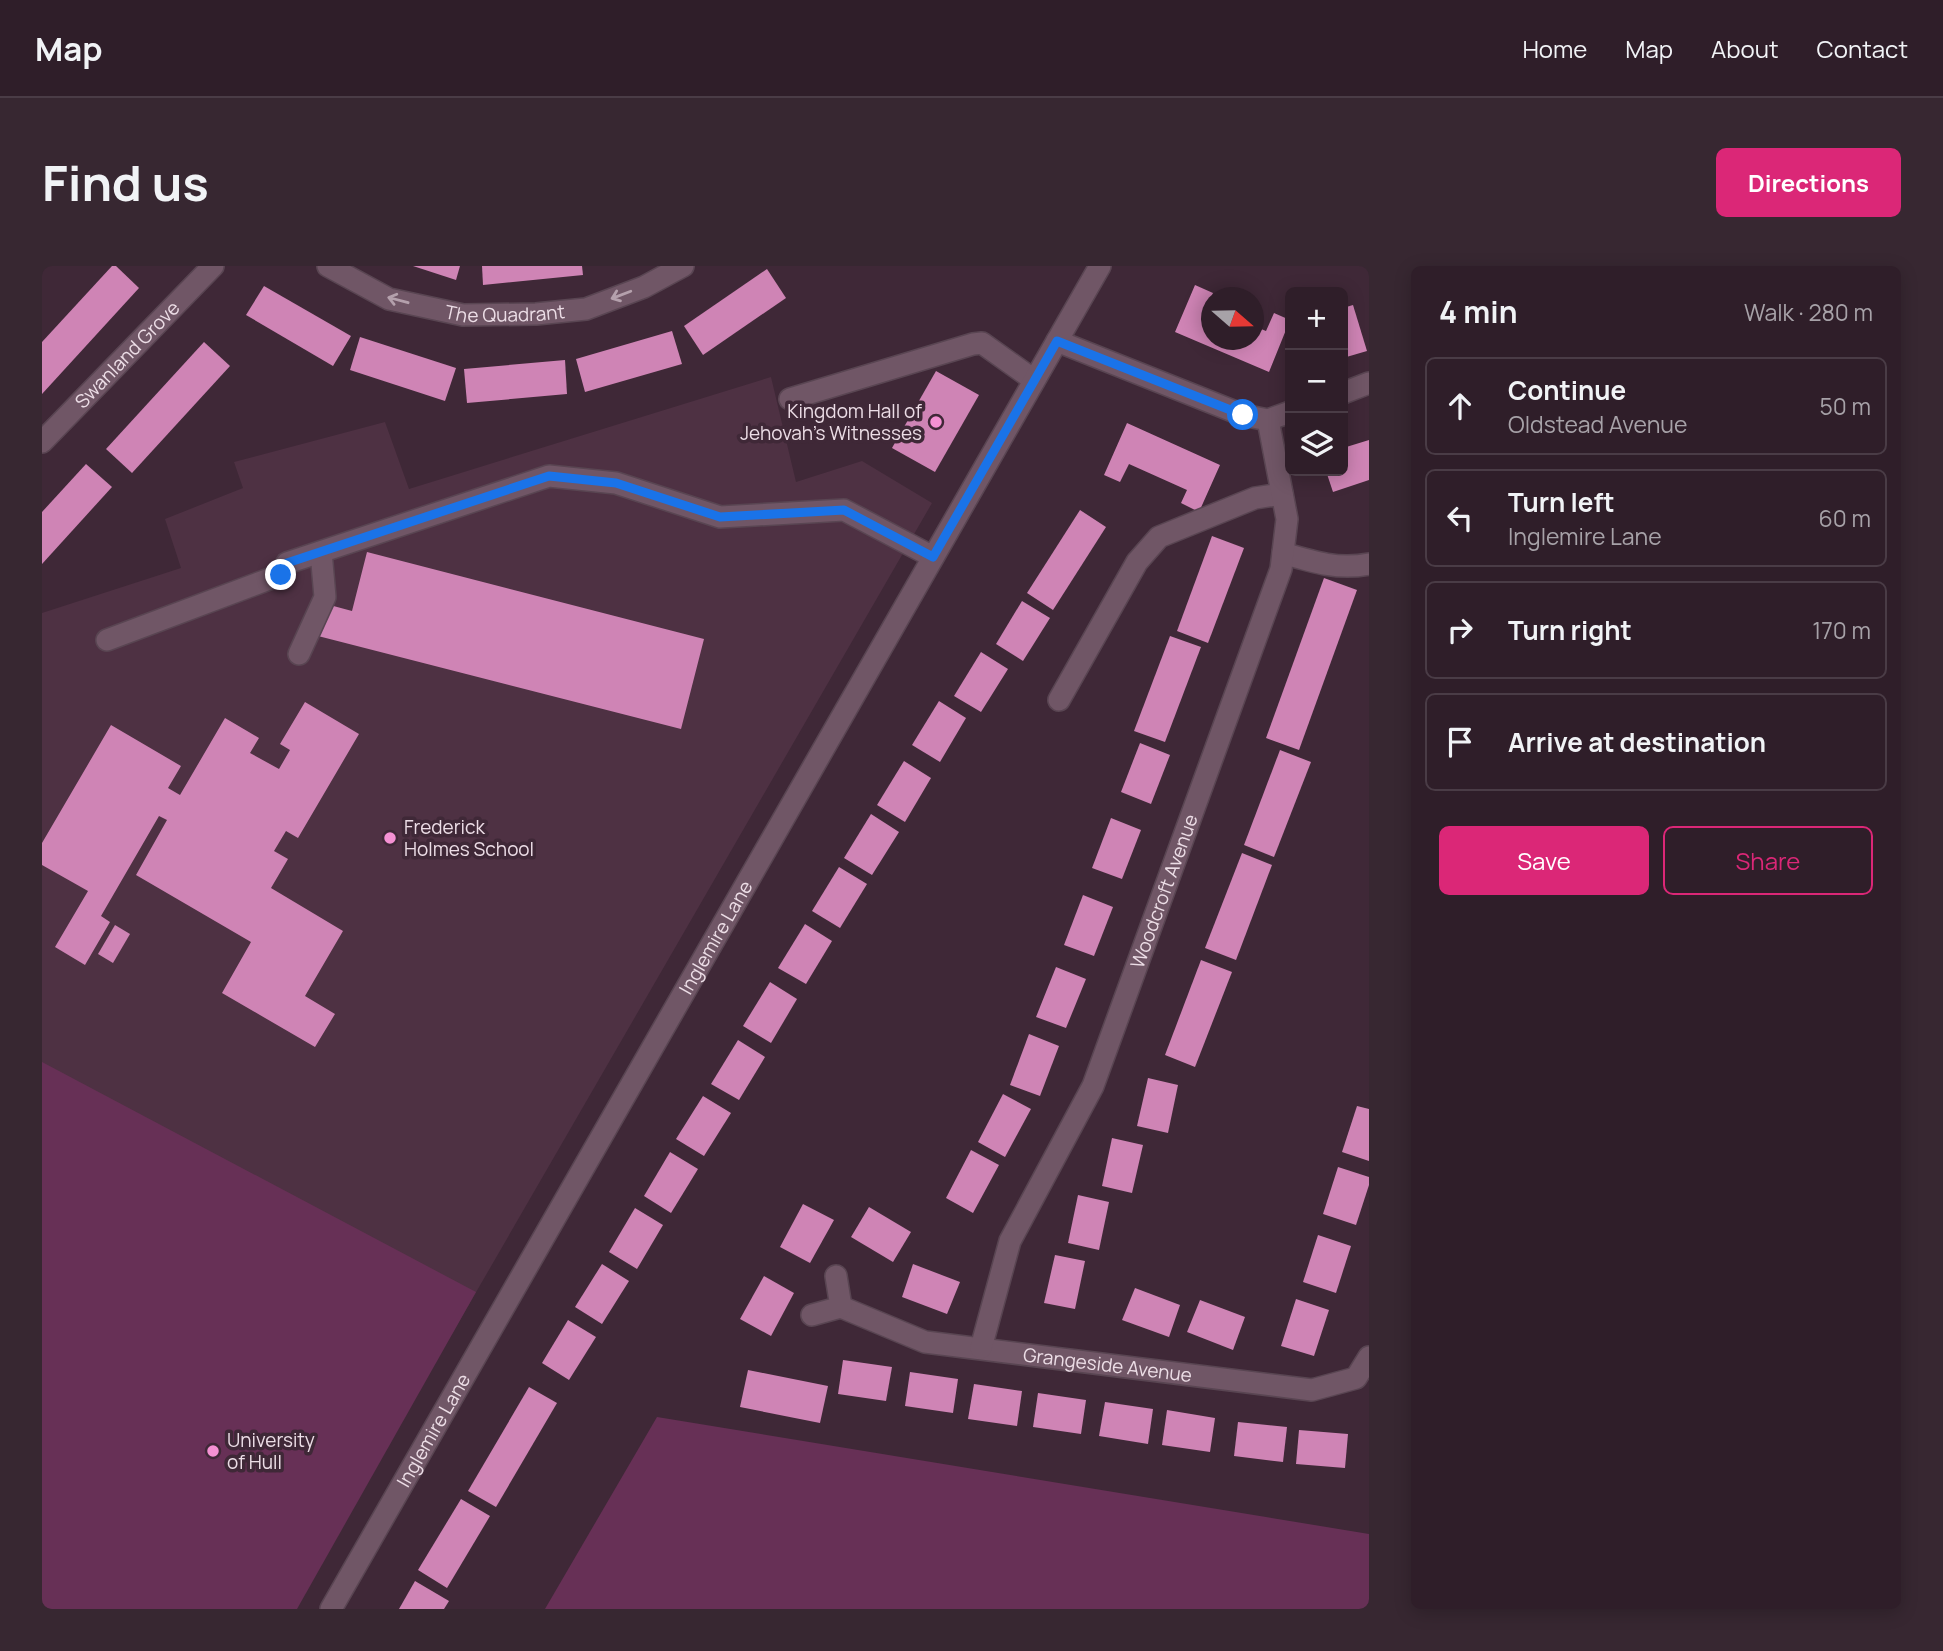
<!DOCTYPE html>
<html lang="en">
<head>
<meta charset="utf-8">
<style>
	body { margin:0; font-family:Manrope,sans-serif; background:#372731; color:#f1f3f6 }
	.controls { position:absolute; right:21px; top:21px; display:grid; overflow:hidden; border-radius:10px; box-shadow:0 4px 18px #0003 }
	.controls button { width:63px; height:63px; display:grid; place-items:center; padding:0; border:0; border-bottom:2px solid #4a3c46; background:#2f1e29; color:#f1f3f6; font:35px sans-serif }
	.compass { position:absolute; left:1159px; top:21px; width:63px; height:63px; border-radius:50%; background:#2f1e29; box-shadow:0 4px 18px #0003; rotate:110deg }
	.stop { position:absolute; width:21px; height:21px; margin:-16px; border:5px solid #1a73e8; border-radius:50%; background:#fff }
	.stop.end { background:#1a73e8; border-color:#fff; box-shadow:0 2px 7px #0008 }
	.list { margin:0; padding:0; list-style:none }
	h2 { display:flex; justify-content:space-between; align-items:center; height:91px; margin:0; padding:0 28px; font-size:30px }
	h2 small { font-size:23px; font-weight:400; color:#a7a2a8 }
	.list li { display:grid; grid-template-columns:46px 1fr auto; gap:21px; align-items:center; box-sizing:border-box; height:98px; margin:0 14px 14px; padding:0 14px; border:2px solid #4a3c46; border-radius:10px }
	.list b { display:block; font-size:26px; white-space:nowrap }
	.list p { margin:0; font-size:23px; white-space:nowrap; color:#a7a2a8 }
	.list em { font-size:23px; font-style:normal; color:#a7a2a8 }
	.actions { display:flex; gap:14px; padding:21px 28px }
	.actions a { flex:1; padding:16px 0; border:2px solid #db2777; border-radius:10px; text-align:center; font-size:24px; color:#db2777 }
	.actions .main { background:#db2777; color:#fff }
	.icon { flex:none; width:38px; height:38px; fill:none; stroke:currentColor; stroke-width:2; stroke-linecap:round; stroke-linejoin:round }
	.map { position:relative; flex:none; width:1327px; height:1343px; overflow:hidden; border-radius:10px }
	header { display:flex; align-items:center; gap:42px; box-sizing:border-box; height:98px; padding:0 35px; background:#2f1e29; border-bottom:2px solid #4a3c46 }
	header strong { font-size:33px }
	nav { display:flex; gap:38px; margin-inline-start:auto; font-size:24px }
	.intro { display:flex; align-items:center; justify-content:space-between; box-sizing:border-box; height:168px; padding:0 42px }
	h1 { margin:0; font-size:49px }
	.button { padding:18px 32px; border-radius:10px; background:#db2777; color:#fff; font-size:24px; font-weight:700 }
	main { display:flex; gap:42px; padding:0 42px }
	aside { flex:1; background:#2f1e29; border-radius:10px; box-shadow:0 4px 18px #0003 }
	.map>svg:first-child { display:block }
	.built { fill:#4e3143 }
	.green { fill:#673056 }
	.building { fill:#cf84b5 }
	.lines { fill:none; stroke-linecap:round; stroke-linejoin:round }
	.minor-casing { stroke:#594552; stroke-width:24 }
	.minor { stroke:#705666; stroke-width:21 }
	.oneway { stroke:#b4a0ac }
	.route { stroke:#1a73e8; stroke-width:9 }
	.poi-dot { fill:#f491d3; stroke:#3f2837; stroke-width:2.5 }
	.labels { text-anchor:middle; stroke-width:7; stroke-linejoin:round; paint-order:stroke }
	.street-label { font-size:19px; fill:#ecdde6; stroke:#3f2837 }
	.poi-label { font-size:19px; fill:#ecdde6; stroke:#3f2837; text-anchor:start }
</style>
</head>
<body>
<header>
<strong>Map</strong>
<nav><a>Home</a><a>Map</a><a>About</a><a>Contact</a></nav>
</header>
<div class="intro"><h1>Find us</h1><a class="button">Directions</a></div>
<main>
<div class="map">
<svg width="1327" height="1343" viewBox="0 0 1327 1343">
	<rect width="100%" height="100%" fill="#3f2837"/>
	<polygon class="built" points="729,111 754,216 820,195 890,237 251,1343 0,1343 0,347 139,302 123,253 201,222 192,196 343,156 367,223"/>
	<g class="green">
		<polygon points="0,796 434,1026 255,1343 0,1343"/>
		<polygon points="615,1151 1327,1268 1327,1343 503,1343"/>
	</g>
	<g class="building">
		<polygon points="70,0 74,0 97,22 0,128 0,76"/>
		<polygon points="371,0 418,0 414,14"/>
		<polygon points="440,0 540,0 541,9 441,19"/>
		<polygon points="725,3 744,32 661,89 642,60"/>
		<polygon points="1153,19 1171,27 1166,40 1170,42 1170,74 1212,74 1212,60 1224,65 1232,47 1248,54 1227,106 1133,66"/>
		<polygon points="222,20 309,70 291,100 204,49"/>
		<polygon points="1311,39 1325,85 1301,92 1301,42"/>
		<polygon points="630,65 640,98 543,126 534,93"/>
		<polygon points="318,71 414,102 403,135 308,104"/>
		<polygon points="162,76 188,100 90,207 64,183"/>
		<polygon points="523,94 525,128 425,137 422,103"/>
		<polygon points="894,105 937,129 893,206 850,182"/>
		<polygon points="1085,157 1178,199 1157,246 1139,237 1145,224 1087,198 1078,216 1062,209"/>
		<polygon points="1327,174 1327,214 1291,226 1284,205 1301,205 1301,182"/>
		<polygon points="44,198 70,221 0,298 0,246"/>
		<polygon points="1038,244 1064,261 1011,344 985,327"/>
		<polygon points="1170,270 1202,282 1166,377 1135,365"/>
		<polygon points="325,286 662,373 639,463 276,370 284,338 310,345"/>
		<polygon points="1282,312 1315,324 1257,484 1224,472"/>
		<polygon points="980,335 1008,352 981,395 954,378"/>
		<polygon points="1128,370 1159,381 1123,476 1092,465"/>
		<polygon points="939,386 966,403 939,446 912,430"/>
		<polygon points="897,435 924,452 898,496 870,479"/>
		<polygon points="263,436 317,468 256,572 244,565 232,585 246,593 229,622 301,665 263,730 293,748 273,781 180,727 209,676 94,609 125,554 117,550 59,650 68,656 43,699 13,681 46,625 0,599 0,577 69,459 139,500 126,522 138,529 183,452 217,472 208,487 237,503 248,484 238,478"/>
		<polygon points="1098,477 1128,489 1109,538 1079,526"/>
		<polygon points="1238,484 1269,496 1232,591 1202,579"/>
		<polygon points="862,495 889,512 863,556 835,539"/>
		<polygon points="829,548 857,566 830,609 802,592"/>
		<polygon points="1069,552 1099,564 1080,613 1050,602"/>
		<polygon points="1200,587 1230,599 1194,694 1163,682"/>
		<polygon points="797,601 825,618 798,662 770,645"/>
		<polygon points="1041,629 1071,641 1052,690 1022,679"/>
		<polygon points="763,658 790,675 764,718 736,702"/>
		<polygon points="73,659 88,668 71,697 56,688"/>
		<polygon points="1159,694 1190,706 1153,801 1123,789"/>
		<polygon points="1014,701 1044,713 1024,762 994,751"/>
		<polygon points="728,716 755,733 729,777 701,760"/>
		<polygon points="987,768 1017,780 998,830 968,819"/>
		<polygon points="696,774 723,791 697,834 669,818"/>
		<polygon points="1106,812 1136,819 1126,867 1095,860"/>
		<polygon points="961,828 989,843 963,891 936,876"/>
		<polygon points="661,830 689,847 662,890 634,873"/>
		<polygon points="1315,840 1327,843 1327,895 1300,886"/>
		<polygon points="1070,872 1101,879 1090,927 1060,920"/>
		<polygon points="929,884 957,899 931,947 904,932"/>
		<polygon points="628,886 656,903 629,947 602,930"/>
		<polygon points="1296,901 1327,911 1327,919 1314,959 1281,948"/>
		<polygon points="1036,929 1067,936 1057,984 1026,977"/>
		<polygon points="761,938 792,954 768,997 738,981"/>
		<polygon points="827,941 869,966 851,996 809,971"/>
		<polygon points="593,942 621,959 595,1003 567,986"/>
		<polygon points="1276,969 1309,980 1294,1027 1261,1016"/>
		<polygon points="1013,989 1043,995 1033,1043 1002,1037"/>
		<polygon points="560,998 587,1015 560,1058 533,1041"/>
		<polygon points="871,998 918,1016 905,1048 860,1031"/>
		<polygon points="722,1010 752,1027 729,1070 698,1053"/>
		<polygon points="1093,1022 1138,1039 1127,1071 1080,1054"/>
		<polygon points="1254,1033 1287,1044 1272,1090 1239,1080"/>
		<polygon points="1158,1034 1203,1051 1191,1084 1145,1066"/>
		<polygon points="526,1054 554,1071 527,1114 500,1097"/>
		<polygon points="801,1094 850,1101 844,1135 796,1128"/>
		<polygon points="706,1104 786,1120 778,1157 698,1141"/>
		<polygon points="868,1106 916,1113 911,1147 863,1140"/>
		<polygon points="932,1118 980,1125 975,1160 926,1153"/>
		<polygon points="487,1121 515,1137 454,1241 426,1225"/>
		<polygon points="996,1127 1044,1134 1039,1168 991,1161"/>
		<polygon points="1063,1136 1111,1143 1106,1178 1057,1170"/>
		<polygon points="1125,1144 1173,1152 1168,1186 1120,1179"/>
		<polygon points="1196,1156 1245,1161 1241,1196 1192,1190"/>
		<polygon points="1257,1164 1306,1168 1303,1202 1254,1198"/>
		<polygon points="419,1233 448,1250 405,1322 376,1304"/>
		<polygon points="373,1315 407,1335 402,1343 357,1343"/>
	</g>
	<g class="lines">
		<g class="minor-casing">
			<g id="minor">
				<path id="s1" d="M286,0l61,33 74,16 73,-1 50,-5 58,-22 39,-21"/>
				<polyline points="1015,75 1201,149 1226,154 1248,146"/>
				<polyline points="1301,127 1327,117"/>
				<polyline points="748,133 931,78 940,77 992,114"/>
				<path id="s2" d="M0,176l171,-176"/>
				<path d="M1241,287c30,9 55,17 86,11"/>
				<polyline points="65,374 238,309 245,297 507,210 574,217 678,251 802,244 891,291"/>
				<polyline points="257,388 283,331 279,286"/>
				<polyline points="1017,434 1095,296 1117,271 1213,232 1240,228"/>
				<path id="s3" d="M799,1041l84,35 387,48 44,-12 13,-21"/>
				<polyline points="770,1049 799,1041 794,1010"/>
				<path id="s4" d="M939,1082l29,-107 83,-155 188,-517 6,-50 -19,-99"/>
				<path id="s5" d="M289,1343l769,-1343"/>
			</g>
		</g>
		<use href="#minor" class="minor"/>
	</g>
	<defs><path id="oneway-shaft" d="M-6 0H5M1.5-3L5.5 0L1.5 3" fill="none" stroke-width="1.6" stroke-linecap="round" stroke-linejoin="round" transform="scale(1.75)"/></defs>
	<g class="oneway">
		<use href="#oneway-shaft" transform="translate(579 29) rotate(159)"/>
		<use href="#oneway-shaft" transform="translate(356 34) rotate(-165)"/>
	</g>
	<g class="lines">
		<polyline class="route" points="239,309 245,297 507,210 574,217 678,251 802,244 891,291 1015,75 1201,149"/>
	</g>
	<g class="poi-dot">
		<circle cx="894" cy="156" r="7"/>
		<circle cx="348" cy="572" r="7"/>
		<circle cx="171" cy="1185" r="7"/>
	</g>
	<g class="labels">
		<g class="street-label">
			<text dy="7" stroke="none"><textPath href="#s1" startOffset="187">The Quadrant</textPath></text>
			<text dy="7" stroke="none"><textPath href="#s2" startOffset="122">Swanland Grove</textPath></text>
			<text dy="7" stroke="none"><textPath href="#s4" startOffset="494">Woodcroft Avenue</textPath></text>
			<text dy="7" stroke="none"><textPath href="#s5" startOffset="774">Inglemire Lane</textPath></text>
			<text dy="7" stroke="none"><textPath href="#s3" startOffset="275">Grangeside Avenue</textPath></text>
			<text dy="7" stroke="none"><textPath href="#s5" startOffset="206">Inglemire Lane</textPath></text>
		</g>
		<g class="poi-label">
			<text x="880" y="152" text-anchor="end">Kingdom Hall of<tspan x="880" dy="22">Jehovah's Witnesses</tspan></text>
			<text x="362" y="568">Frederick<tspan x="362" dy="22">Holmes School</tspan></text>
			<text x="185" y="1181">University<tspan x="185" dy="22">of Hull</tspan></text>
		</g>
	</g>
</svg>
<div class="controls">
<button>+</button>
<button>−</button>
<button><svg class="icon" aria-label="layers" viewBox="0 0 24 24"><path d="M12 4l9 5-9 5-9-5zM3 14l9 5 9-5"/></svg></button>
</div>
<svg class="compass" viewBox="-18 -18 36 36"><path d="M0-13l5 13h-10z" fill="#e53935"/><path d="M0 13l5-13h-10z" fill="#a7a2a8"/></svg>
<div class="stop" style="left:1201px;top:149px"></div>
<div class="stop end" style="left:239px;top:309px"></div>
</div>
<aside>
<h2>4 min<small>Walk · 280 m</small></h2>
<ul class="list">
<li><svg class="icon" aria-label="ahead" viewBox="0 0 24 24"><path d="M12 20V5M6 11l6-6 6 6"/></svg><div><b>Continue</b><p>Oldstead Avenue</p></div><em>50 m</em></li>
<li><svg class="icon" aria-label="left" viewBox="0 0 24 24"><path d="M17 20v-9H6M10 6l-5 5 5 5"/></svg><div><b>Turn left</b><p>Inglemire Lane</p></div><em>60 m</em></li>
<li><svg class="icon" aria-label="right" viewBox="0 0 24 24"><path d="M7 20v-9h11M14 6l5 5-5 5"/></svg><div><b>Turn right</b></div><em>170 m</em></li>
<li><svg class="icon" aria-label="arrive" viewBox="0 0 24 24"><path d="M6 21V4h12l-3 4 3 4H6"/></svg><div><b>Arrive at destination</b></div></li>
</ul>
<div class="actions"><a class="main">Save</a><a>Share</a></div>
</aside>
</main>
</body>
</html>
